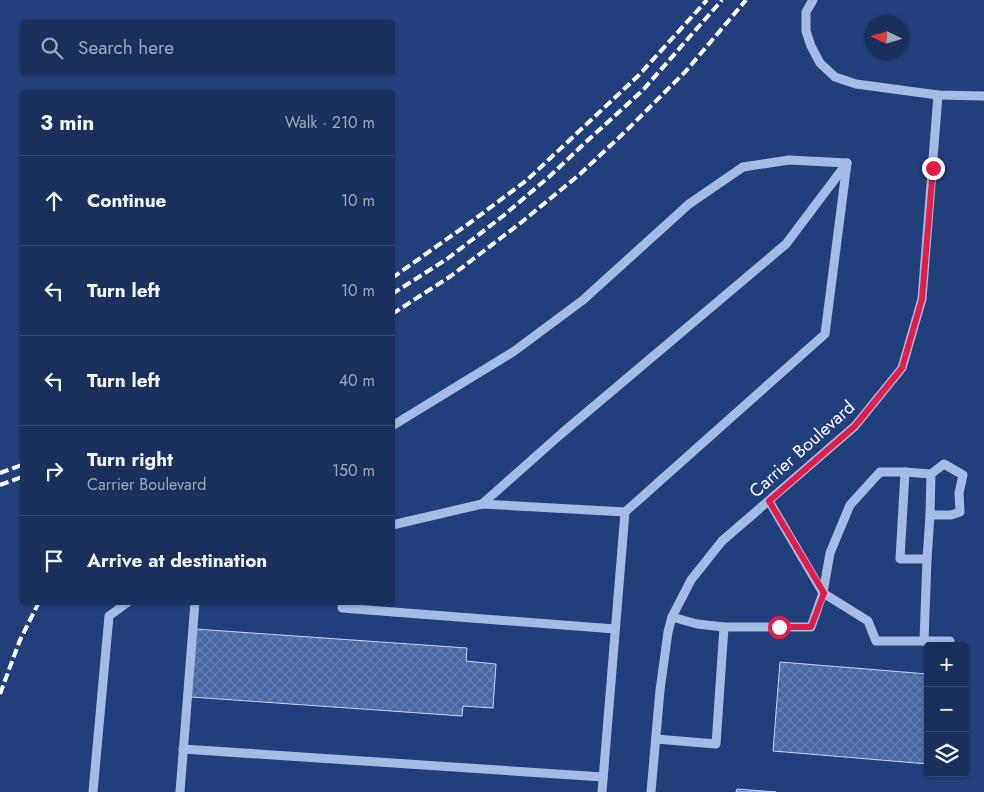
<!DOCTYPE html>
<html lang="en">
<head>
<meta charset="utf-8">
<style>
	body { margin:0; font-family:Jost,sans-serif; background:#223862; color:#f1f3f6 }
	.controls { position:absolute; right:15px; bottom:15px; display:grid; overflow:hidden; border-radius:5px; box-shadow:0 1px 4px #0004 }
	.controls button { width:45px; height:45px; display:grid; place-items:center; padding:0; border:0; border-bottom:1px solid #374b72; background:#19305c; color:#f1f3f6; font:25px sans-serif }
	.compass { position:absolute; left:864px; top:15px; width:45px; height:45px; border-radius:50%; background:#19305c; box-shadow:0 1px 4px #0004; rotate:274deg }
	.stop { position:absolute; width:15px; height:15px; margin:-11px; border:4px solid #e11d48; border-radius:50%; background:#fff }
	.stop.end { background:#e11d48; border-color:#fff; box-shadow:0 1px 5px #0008 }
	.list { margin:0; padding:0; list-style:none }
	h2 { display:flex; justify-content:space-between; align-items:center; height:65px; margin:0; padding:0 20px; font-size:21px }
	h2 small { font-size:16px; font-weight:400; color:#9fa9bb }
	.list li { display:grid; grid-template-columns:32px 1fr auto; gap:15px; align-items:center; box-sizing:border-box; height:90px; padding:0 20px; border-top:1px solid #374b72 }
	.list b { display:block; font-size:19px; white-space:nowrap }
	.list p { margin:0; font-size:16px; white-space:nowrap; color:#9fa9bb }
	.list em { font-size:16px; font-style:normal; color:#9fa9bb }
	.icon { flex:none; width:28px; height:28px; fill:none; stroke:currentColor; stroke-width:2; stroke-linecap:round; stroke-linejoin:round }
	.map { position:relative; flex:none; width:984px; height:792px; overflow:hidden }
	.search { position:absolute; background:#19305c; box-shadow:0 1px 4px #0004; left:20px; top:20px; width:375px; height:55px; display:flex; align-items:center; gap:12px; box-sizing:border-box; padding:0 18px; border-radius:5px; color:#9fa9bb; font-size:19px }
	.panel { position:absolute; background:#19305c; box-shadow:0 1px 4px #0004; left:20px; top:90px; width:375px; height:515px; border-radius:5px }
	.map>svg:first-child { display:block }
	.building { fill:url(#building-cross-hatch); stroke:#c7d7f4 }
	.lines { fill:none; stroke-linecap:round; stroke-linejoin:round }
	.minor { stroke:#a4bbe5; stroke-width:9 }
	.rail { stroke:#fff; stroke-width:4; stroke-dasharray:9 4; stroke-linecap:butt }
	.route { stroke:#e11d48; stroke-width:6 }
	.labels { text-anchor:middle; stroke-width:4; stroke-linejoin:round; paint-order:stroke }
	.street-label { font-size:18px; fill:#fff; stroke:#21407b }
</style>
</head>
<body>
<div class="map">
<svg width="984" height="792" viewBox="0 0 984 792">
	<defs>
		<pattern id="building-cross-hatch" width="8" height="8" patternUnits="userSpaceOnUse" patternTransform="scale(1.25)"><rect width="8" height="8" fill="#4a69a4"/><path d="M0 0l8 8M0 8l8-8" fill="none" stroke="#6580b2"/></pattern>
	</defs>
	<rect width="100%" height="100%" fill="#21407b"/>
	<g class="building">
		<polygon points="195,629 467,648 466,661 496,664 493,708 463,706 462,716 191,697"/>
		<polygon points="780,662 928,674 928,764 773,751"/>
		<polygon points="737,789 776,792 736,792"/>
	</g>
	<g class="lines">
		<g class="minor">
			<polyline points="813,0 806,12 806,31 811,46 820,63 835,77 856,84 938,95 984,96"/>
			<polyline points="392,426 513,352 583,300 689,204 743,167 789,160 847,163"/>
			<polygon points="880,472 905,472 900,559 927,559 924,641 876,641 868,621 823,593 830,553 850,505"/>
			<polyline points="905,472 931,474 944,464 963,475 959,493 960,512 951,515 930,515 931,474"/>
			<polyline points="625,512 482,504 561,434 786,244 847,163"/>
			<polyline points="392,525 482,504"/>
			<polyline points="927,559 930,515"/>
			<polyline points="343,602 342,608 615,629"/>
			<polyline points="672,617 697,624 724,627 811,627 823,593 769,501"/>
			<polyline points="924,641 950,641 949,646"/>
			<polyline points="656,739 716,744 724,627"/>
			<polyline points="183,749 603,777"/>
			<polyline points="93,792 109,616 128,602"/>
			<polyline points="180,792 195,602"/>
			<polyline points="602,792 625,512 825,334 847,163"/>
			<polyline points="651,792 660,690 668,632 672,617 691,580 722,541 855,426 902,368 922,299 938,95"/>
		</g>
		<g class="rail">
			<polyline points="392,278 471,222 527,180 639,75 707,0"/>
			<polyline points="392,294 447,259 503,216 550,176 587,141 643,90 722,0"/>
			<polyline points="392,314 451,276 523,221 579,175 627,130 686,71 746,0"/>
			<polyline points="0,473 22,465"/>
			<polyline points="0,485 22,477"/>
			<polyline points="0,694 20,640 39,602"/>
		</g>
	</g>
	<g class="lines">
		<polyline class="route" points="779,627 811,627 824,593 769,501 855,426 902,368 922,299 933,168"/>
	</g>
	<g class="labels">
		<g class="street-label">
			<text transform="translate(802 449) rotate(-42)" y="6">Carrier Boulevard</text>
		</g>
	</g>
</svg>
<div class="controls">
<button>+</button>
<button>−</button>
<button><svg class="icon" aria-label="layers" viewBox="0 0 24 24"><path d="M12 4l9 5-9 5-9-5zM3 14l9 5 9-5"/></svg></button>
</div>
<svg class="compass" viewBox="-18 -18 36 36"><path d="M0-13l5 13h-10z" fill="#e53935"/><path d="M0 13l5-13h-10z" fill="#9fa9bb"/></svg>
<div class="stop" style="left:779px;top:627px"></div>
<div class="stop end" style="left:933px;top:168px"></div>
<div class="search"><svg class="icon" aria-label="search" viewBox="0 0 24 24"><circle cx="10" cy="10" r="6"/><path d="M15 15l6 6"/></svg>Search here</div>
<section class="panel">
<h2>3 min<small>Walk · 210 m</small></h2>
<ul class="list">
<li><svg class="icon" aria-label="ahead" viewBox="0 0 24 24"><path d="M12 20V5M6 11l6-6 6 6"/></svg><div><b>Continue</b></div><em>10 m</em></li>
<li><svg class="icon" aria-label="left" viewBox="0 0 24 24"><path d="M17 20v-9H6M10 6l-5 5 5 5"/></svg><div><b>Turn left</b></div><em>10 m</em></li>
<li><svg class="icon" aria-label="left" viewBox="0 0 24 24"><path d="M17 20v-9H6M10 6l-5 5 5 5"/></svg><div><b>Turn left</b></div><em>40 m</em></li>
<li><svg class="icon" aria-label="right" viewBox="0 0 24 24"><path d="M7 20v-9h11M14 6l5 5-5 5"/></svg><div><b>Turn right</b><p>Carrier Boulevard</p></div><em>150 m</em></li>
<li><svg class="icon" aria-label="arrive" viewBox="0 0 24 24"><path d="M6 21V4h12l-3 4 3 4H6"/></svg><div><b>Arrive at destination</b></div></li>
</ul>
</section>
</div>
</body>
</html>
